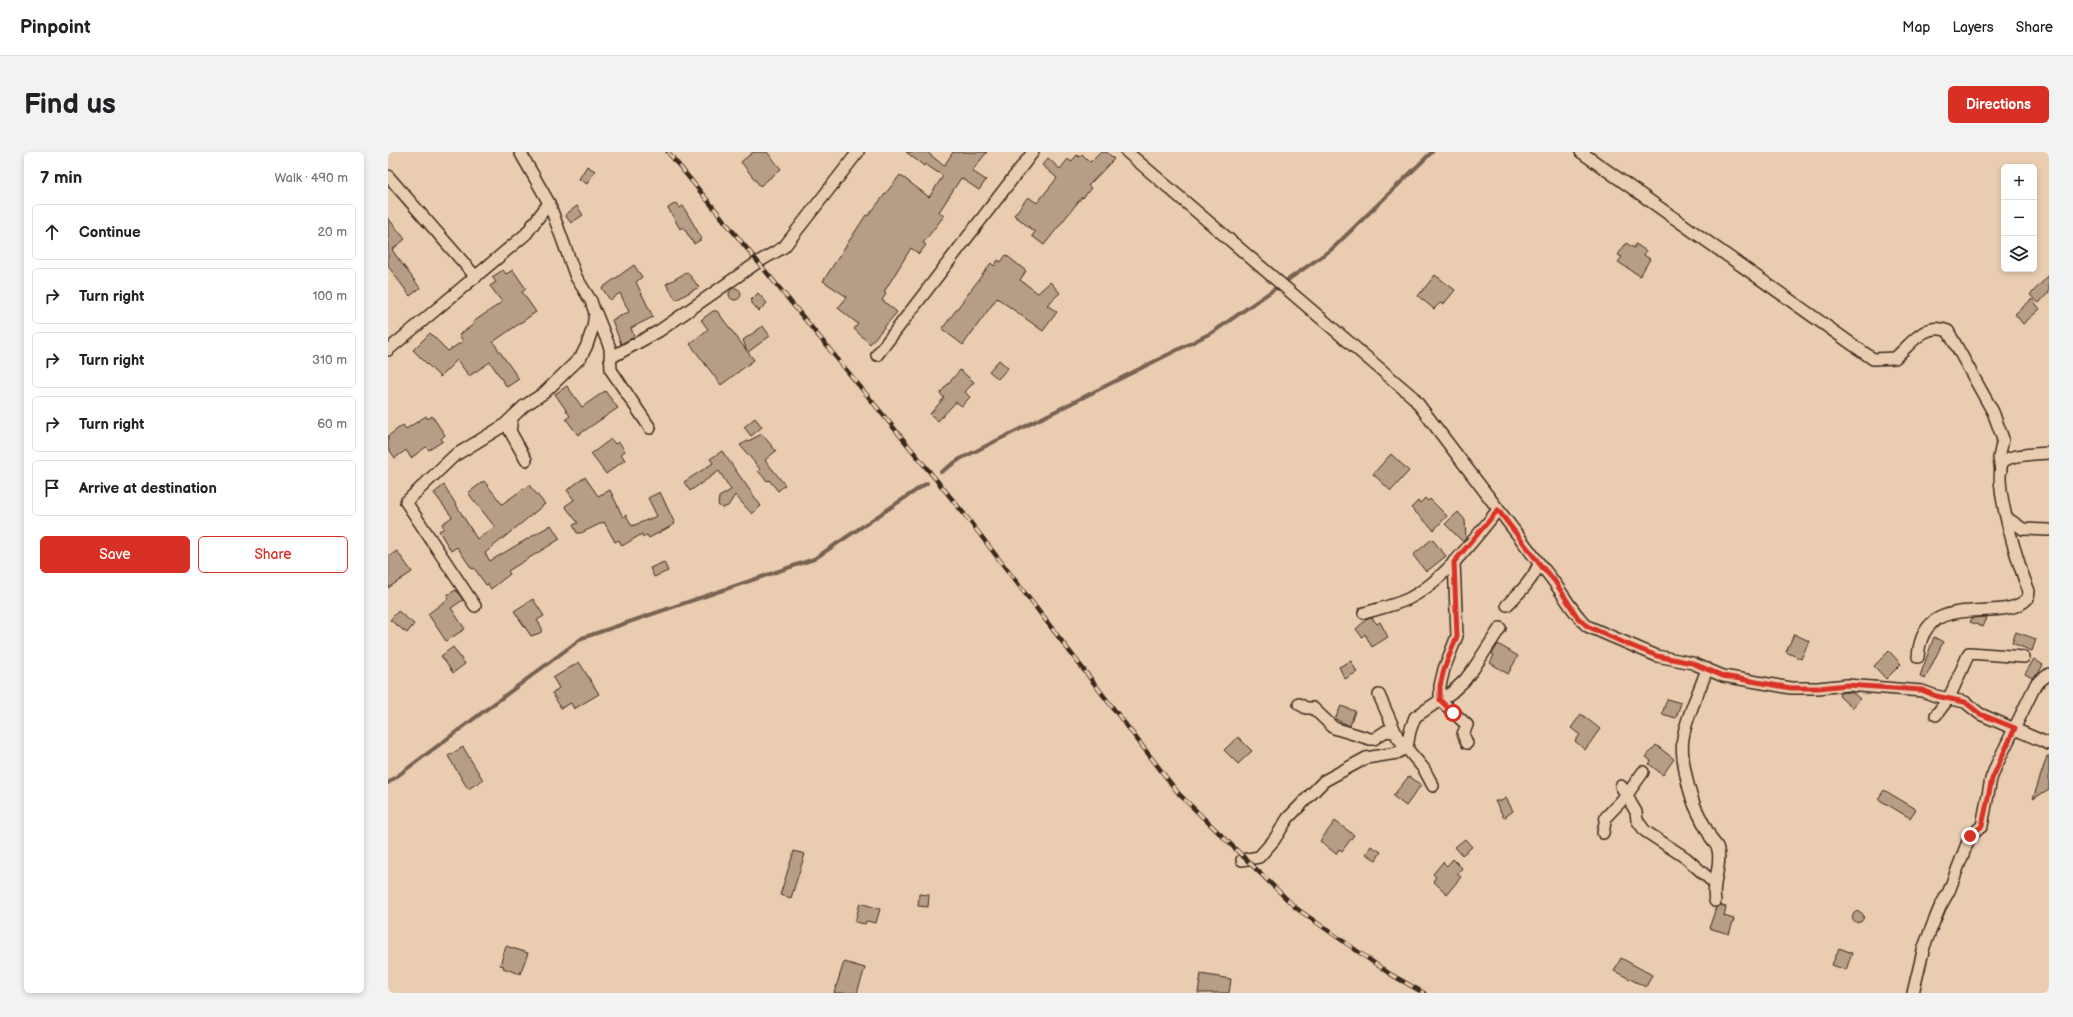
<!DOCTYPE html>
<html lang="en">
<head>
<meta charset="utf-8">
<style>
	body { margin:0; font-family:"Balsamiq Sans",sans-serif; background:#f2f2f2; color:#202124 }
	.controls { position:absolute; right:12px; top:12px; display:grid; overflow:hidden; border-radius:6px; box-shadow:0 2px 6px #0003 }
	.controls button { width:36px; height:36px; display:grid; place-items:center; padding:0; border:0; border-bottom:1px solid #e0e0e0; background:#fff; color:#202124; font:20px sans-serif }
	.stop { position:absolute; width:12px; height:12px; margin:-9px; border:3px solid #d93025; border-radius:50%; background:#fff }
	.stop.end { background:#d93025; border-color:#fff; box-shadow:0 1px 4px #0008 }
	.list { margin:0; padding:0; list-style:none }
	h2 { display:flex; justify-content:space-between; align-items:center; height:52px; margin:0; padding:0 16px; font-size:17px }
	h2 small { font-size:13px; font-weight:400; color:#757577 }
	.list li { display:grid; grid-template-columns:26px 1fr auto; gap:12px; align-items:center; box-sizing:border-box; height:56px; margin:0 8px 8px; padding:0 8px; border:1px solid #e0e0e0; border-radius:6px }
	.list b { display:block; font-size:15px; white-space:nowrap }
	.list em { font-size:13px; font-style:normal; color:#757577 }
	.actions { display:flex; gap:8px; padding:12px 16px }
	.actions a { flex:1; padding:9px 0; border:1px solid #d93025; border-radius:6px; text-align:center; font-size:14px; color:#d93025 }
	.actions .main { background:#d93025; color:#fff }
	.icon { flex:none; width:22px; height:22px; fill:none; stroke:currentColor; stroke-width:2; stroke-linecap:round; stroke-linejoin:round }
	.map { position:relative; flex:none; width:1661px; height:841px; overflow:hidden; border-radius:6px }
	header { display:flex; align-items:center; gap:24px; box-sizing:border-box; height:56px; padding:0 20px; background:#fff; border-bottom:1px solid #e0e0e0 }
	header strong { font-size:19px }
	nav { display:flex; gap:22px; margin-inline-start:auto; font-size:14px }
	.intro { display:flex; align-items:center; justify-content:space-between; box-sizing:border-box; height:96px; padding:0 24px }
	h1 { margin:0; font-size:28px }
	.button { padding:10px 18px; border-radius:6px; background:#d93025; color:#fff; font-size:14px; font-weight:700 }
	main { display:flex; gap:24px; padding:0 24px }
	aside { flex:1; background:#fff; border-radius:6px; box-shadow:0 2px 6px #0003 }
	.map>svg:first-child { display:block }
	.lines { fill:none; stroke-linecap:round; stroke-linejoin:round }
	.stream { stroke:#786352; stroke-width:4 }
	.building { fill:#b69d86; stroke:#3b2a1e }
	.street-casing { stroke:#3b2a1e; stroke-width:14 }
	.street { stroke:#eacdb1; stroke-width:11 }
	.rail-casing { stroke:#3b2a1e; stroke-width:4.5 }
	.rail { stroke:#eacdb1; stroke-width:3; stroke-dasharray:9; stroke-linecap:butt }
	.route { stroke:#d93025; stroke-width:5 }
</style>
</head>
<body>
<header>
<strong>Pinpoint</strong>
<nav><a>Map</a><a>Layers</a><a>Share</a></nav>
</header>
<div class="intro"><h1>Find us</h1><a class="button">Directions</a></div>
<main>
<aside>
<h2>7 min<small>Walk · 490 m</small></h2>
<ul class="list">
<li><svg class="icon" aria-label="ahead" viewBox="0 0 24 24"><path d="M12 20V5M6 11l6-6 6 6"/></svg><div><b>Continue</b></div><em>20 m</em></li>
<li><svg class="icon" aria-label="right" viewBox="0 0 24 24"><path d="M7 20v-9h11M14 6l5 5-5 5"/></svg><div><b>Turn right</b></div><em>100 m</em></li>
<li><svg class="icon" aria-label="right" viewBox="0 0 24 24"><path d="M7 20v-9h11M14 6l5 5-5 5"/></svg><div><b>Turn right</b></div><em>310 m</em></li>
<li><svg class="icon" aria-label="right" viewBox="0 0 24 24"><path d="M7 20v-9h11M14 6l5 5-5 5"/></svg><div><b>Turn right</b></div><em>60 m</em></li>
<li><svg class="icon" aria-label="arrive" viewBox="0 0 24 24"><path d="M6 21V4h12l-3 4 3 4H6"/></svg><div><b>Arrive at destination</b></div></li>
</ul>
<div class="actions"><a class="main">Save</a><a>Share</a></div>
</aside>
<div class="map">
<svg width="1661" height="841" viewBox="0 0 1661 841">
	<rect width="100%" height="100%" fill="#eacdb1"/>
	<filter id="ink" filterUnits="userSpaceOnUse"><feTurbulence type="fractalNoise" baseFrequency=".025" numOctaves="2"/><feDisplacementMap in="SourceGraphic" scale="8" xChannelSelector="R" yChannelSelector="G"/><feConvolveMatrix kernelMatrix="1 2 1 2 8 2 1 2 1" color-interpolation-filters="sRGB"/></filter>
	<g filter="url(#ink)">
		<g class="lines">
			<g class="stream">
				<polyline points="553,320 572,307 825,180 944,97 1044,0"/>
				<polyline points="0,631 194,486 426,407 539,331"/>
			</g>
		</g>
		<g class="building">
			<polygon points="365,0 379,0 393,17 372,34 353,10"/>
			<polygon points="518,0 539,0 556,14 565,0 599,0 584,19 598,28 591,38 573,26 551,60 556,64 535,91 538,93 531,102 523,96 496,140 498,142 494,148 509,160 482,192 466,177 470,172 450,156 459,145 435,129 478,63 480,64 512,23 541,45 555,24 537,12 536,14"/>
			<polygon points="712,0 719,0 726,7 700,34 703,36 695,46 694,45 656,93 644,84 647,80 626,63 640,45 649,51 669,26 654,13 660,6 672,17 680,7 683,10 689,3 691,5 694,2 702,10"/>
			<polygon points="199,14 207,19 199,32 191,27"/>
			<polygon points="288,51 291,56 295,54 314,87 306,92 295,75 292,77 280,56"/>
			<polygon points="189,54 195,63 183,71 177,63"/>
			<polygon points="0,66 17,87 4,98 32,136 22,144 0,114"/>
			<polygon points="1238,91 1246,96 1248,92 1258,99 1256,103 1262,107 1252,124 1230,110 1234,105 1230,103"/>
			<polygon points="618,103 638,119 632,128 650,141 662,130 672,141 659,153 669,160 655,179 609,146 575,193 554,177 603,111 606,114 610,108 613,110"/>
			<polygon points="246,113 254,125 248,130 265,165 243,176 246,185 233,192 224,168 241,160 232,141 222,148 214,136"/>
			<polygon points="115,118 118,122 125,118 138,137 134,140 148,160 105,190 131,227 119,235 102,210 81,224 69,208 52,225 25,198 42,181 60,199 75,189 71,183 86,172 85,170 114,150 102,134 108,130 104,125"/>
			<polygon points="299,120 311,135 288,148 278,132"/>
			<polygon points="1047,123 1067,138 1055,153 1052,151 1046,157 1030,144"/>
			<polygon points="1661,123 1661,140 1651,151 1642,143"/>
			<circle cx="347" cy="142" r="6"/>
			<polygon points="370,141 379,151 371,159 362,149"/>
			<polygon points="1644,147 1652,157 1635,172 1627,162"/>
			<polygon points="325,159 329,159 359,199 355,188 375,174 382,184 360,200 366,208 333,233 302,192 320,177 313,168"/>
			<polygon points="611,208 620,216 610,227 601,219"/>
			<polygon points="572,218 586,230 577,240 582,245 574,254 568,250 550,269 542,262 556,246 552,241"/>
			<polygon points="179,234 194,255 217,239 230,256 190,283 178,267 182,264 167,242"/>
			<polygon points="38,264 40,267 44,264 57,283 53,287 55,289 41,298 38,295 23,306 18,298 7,306 0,296 0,284 15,273 18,277"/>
			<polygon points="367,266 374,275 363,284 356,275"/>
			<polygon points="374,282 388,299 377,308 397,333 390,339 381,328 379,329 370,319 372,317 352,293"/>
			<polygon points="223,287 227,292 231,290 237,299 233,302 237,308 218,322 203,302"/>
			<polygon points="334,299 373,354 364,362 347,343 340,354 334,356 330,353 331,345 343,338 331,319 302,339 296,330 325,311 322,307"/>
			<polygon points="1003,302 1021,319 1003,339 985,322"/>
			<polygon points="197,325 210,344 222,338 235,365 238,363 244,374 269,364 260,346 272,340 287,372 261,386 259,383 255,385 254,382 234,394 231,388 227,390 216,370 193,381 189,381 185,373 190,371 177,354 186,348 179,338"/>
			<polygon points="96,329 114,352 141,333 157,352 97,401 102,409 163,373 172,387 120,419 122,422 103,437 100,432 98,433 86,416 84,417 69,395 63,399 51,379 56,376 54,372 64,365 46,341 56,333 89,387 107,375 80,341"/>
			<polygon points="1037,346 1040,349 1042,347 1059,364 1046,378 1023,356 1030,349 1032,351"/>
			<polygon points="1070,360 1077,368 1078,386 1075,390 1057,372"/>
			<polygon points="1044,387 1058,404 1038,420 1025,403"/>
			<polygon points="9,399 24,420 0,436 0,405"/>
			<polygon points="276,410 280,419 266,425 262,416"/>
			<polygon points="68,438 75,448 63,456 77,477 58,489 40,462 61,446 59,443"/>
			<polygon points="145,447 156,464 149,468 154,476 154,479 152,481 143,484 126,459"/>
			<polygon points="10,459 26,472 19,481 2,468"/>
			<polygon points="984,466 989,472 992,470 1000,485 984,495 977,482 974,485 968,477 979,467"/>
			<polygon points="1584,466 1597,465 1599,466 1595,475 1582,470"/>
			<polygon points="1628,480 1648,487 1644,499 1624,491"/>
			<polygon points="1406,482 1421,489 1413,507 1398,500"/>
			<polygon points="1546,485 1555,490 1537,527 1532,524"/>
			<polygon points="1110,492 1130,504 1120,522 1102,511 1106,503 1104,502"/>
			<polygon points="65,495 77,512 65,521 53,504"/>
			<polygon points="1501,499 1513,512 1498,527 1486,514"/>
			<polygon points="1646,507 1655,513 1650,522 1644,526 1637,522"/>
			<polygon points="963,509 969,520 957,527 951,515"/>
			<polygon points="191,510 211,542 186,557 183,551 173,556 164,541 171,536 165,526"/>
			<polygon points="1454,540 1465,541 1472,547 1464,556 1451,544"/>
			<polygon points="1279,547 1293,551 1288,566 1274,562"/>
			<polygon points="953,554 967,559 962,574 947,567"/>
			<polygon points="1193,562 1212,577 1197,598 1187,589 1192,583 1183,576"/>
			<polygon points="850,585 864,599 850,612 836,598"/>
			<polygon points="1268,593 1286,607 1275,623 1261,612 1263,609 1258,605"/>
			<polygon points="75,595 95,628 80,637 60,604"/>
			<polygon points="1659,604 1661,604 1661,637 1645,647"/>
			<polygon points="1021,624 1033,633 1018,654 1005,644"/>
			<polygon points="1496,638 1528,657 1522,666 1490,647"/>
			<polygon points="1118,646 1125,659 1116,666 1107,649 1113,649"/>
			<polygon points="947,669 966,683 954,699 951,697 948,702 932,689"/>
			<polygon points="1077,687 1084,695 1074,703 1067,695"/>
			<polygon points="983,694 993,700 988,708 978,702"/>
			<polygon points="406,699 417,702 403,746 392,743"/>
			<polygon points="1065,707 1074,716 1069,722 1073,725 1059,742 1045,729 1048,725 1045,722 1055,710 1059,714"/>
			<polygon points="531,742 541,743 540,755 530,754"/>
			<polygon points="472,751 492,757 488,771 478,769 477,772 467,770"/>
			<polygon points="1332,753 1338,755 1336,764 1346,767 1341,782 1321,776 1328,756"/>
			<circle cx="1470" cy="765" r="5.5"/>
			<polygon points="118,794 140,801 132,822 115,816 116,814 112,813"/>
			<polygon points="1451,796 1464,801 1458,818 1444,813"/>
			<polygon points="1233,806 1264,823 1258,835 1226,819"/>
			<polygon points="456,810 477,816 469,841 446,841"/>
			<polygon points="813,822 843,827 841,841 810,841"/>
		</g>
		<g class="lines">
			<g class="street-casing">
				<g id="street">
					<path d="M739,0l286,245 129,170c17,18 27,42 45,59l70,30 35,7 31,13 68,12h27l29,-3 75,6 14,5 29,6 15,12 69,30"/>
					<path d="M1193,0l292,207 22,-1c16,-14 30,-37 53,-27l45,81 10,27 -4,19 2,13"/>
					<polyline points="0,24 88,125"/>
					<polyline points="208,161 222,196 223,218 262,276"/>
					<polyline points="0,198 138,82 161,51 132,0"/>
					<polyline points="489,203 645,0"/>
					<polyline points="222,206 271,179 370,110 396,95 470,0"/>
					<polyline points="124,267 122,279 138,308"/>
					<polyline points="1619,366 1635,377 1661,378"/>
					<polyline points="1066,409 1069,484 1056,517 1052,534 1052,548 1079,573 1075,582 1079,591"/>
					<path d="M1119,453c13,-13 25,-24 32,-41"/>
					<polyline points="87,454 18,350 66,304 115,274 136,254 156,241 193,205 199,193 205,175 207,161 203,149 188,125 161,51"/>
					<path d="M976,461c14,-4 31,-8 44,-14 35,-17 66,-60 90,-89"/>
					<path d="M1530,505c5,-72 84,-30 110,-59l1,-7c-8,-18 -40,-115 -25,-130 8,-7 34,-7 45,-8"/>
					<path d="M1319,517c-8,24 -20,45 -24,69 -3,17 5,50 11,66 5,12 12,24 18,36 2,3 6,6 6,10 4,17 -7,34 -3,51"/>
					<polyline points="991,543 1010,586 1036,617 1045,634"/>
					<polyline points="911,552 918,556 925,556 946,576 982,587 986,587 998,579 1006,580"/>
					<polyline points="1548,563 1561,546 1581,501 1636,505"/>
					<polyline points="1233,634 1248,660 1249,668 1257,679 1298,706 1326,731"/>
					<polyline points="1215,681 1218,665 1238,644 1255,620"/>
					<polyline points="854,708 871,705 886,688 900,666 936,629 978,606 1009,601 1019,595 1022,579 1027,565 1063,541 1076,529 1086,516 1112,476"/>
					<polyline points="1525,841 1536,795 1545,772 1552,755 1561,739 1582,684 1594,674 1603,627 1608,614 1648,532 1661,522"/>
				</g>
			</g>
			<use href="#street" class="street"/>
			<g class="rail-casing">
				<polyline id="rail" points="280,0 577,363 791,642 908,756 1002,822 1036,841"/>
			</g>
			<use href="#rail" class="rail"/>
		</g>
	</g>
	<g class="lines" filter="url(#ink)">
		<polyline class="route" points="1065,561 1052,548 1052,534 1056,517 1069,484 1066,410 1110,358 1154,415 1166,428 1190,466 1199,474 1234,490 1269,504 1304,511 1335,524 1403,536 1430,536 1459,533 1534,538 1548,544 1577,550 1592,562 1627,576 1604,627 1594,674 1582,684"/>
	</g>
</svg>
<div class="controls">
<button>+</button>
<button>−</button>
<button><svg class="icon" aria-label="layers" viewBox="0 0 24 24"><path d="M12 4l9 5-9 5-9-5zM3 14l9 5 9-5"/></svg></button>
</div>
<div class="stop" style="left:1065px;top:561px"></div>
<div class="stop end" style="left:1582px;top:684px"></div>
</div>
</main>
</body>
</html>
